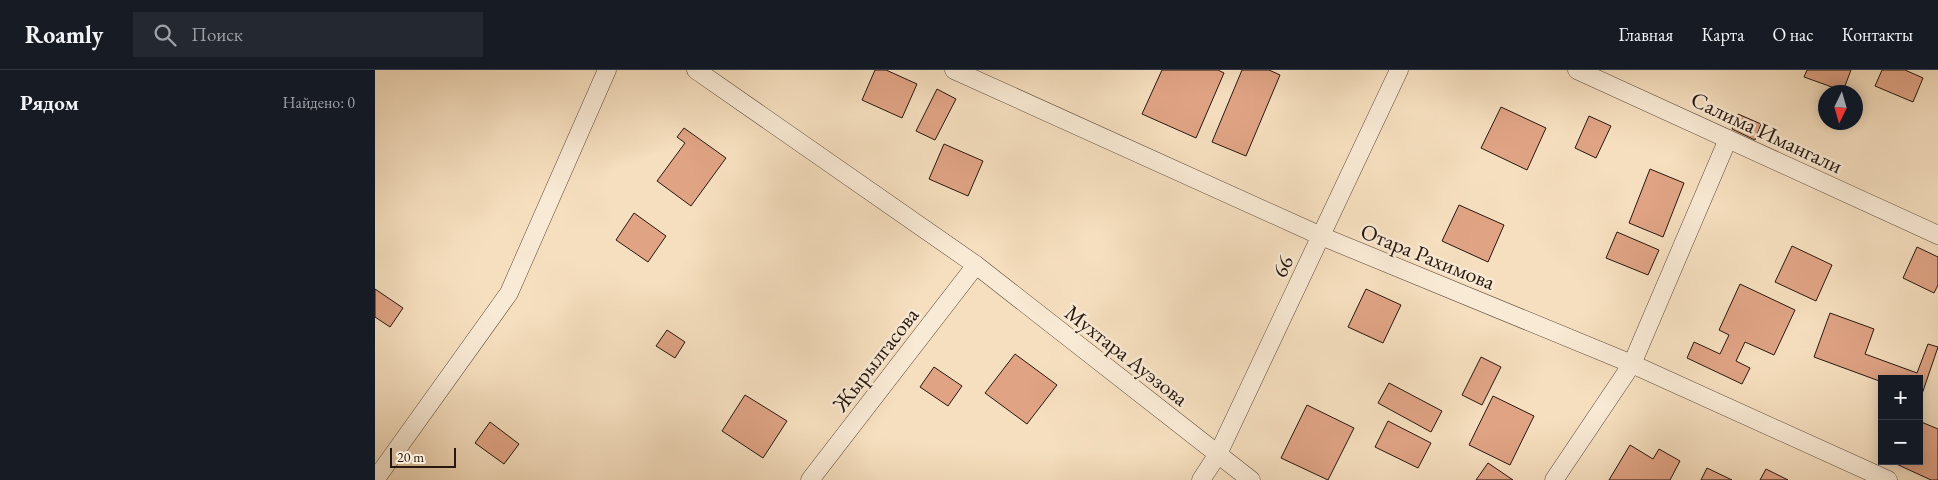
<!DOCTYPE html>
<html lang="ru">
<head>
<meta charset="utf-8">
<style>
	body { margin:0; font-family:"EB Garamond",serif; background:#242831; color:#f1f3f6 }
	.controls { position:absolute; right:15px; bottom:15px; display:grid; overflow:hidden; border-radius:0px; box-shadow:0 2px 12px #0003 }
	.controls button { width:45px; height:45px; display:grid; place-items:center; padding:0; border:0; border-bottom:1px solid #363941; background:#171b24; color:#f1f3f6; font:25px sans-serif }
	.compass { position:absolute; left:1443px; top:15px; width:45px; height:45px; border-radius:50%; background:#171b24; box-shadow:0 2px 12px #0003; rotate:185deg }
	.scale { position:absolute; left:15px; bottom:12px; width:66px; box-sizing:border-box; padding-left:5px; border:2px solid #27170f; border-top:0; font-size:14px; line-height:18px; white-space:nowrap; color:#27170f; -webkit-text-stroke:4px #f9ead5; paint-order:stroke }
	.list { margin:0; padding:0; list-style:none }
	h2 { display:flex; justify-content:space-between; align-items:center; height:65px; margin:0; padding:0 20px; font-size:21px }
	h2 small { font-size:16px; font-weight:400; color:#9ea1a6 }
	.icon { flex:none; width:28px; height:28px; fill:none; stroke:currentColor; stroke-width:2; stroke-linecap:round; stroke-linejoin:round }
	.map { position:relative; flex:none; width:1563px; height:410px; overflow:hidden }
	header { display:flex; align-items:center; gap:30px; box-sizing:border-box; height:70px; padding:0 25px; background:#171b24; border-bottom:1px solid #363941 }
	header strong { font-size:24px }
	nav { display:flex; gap:28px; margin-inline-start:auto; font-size:18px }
	.search { width:350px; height:45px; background:#242831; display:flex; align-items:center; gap:12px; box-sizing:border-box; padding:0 18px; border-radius:0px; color:#9ea1a6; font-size:19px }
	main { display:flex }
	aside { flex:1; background:#171b24 }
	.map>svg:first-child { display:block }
	.building { fill:#e0a485; stroke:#27170f }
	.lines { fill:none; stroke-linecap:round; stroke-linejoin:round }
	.minor-casing { stroke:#5b493b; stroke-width:19 }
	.minor { stroke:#f9ead5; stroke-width:18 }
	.labels { text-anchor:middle; stroke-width:5; stroke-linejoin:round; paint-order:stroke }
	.street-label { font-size:22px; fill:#27170f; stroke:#f9ead5 }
</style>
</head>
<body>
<header>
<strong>Roamly</strong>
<div class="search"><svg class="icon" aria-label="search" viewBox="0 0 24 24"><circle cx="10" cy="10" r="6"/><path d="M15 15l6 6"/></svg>Поиск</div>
<nav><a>Главная</a><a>Карта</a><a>О нас</a><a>Контакты</a></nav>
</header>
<main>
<aside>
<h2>Рядом<small>Найдено: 0</small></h2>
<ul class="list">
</ul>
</aside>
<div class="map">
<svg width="1563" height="410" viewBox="0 0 1563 410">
	<rect width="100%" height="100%" fill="#f6dfbf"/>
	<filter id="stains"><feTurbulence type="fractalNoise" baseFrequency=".004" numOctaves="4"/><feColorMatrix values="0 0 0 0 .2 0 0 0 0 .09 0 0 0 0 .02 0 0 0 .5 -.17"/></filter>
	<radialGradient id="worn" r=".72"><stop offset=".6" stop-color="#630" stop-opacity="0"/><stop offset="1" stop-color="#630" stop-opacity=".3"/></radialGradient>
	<g class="building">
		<polygon points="500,0 511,0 542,14 527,48 487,30"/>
		<polygon points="787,0 843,0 849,3 821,68 767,44"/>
		<polygon points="867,0 894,0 905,5 871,86 837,72"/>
		<polygon points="1432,0 1476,0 1468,21 1429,7"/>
		<polygon points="1507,0 1530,0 1548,8 1538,32 1500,16"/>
		<polygon points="562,19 581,29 560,70 541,61"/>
		<polygon points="1126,37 1171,58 1152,100 1106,78"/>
		<polygon points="1363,44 1386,54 1380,70 1357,59"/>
		<polygon points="1214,46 1236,56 1221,88 1200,78"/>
		<polygon points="309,58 351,88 316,136 282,111 310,73 302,67"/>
		<polygon points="569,74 608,91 593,126 554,109"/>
		<polygon points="1275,99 1309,113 1288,167 1254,153"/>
		<polygon points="1084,135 1129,155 1113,192 1067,171"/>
		<polygon points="259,143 291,166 273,192 241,170"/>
		<polygon points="1242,162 1284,180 1273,205 1231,188"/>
		<polygon points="1417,176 1457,195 1441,231 1400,212"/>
		<polygon points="1542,177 1563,187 1563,215 1559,223 1528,208"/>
		<polygon points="1365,214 1420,240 1399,285 1370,272 1361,291 1375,298 1367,314 1312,288 1319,272 1345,284 1354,265 1344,260"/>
		<polygon points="0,219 28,238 15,257 0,247"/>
		<polygon points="991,219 1026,235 1008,273 973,257"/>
		<polygon points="1455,243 1499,259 1490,284 1542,303 1553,274 1563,277 1546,327 1544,326 1544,309 1507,309 1507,312 1439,287"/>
		<polygon points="292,260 310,272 300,288 281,276"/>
		<polygon points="640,284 682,315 652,354 610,323"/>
		<polygon points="1106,287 1126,297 1107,335 1087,325"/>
		<polygon points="559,297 587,316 573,336 545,317"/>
		<polygon points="1014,313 1067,341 1056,362 1003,333"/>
		<polygon points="370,325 412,351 388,388 347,361"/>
		<polygon points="1118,326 1159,346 1135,395 1094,375"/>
		<polygon points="932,335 979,358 953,410 906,388"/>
		<polygon points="1013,351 1056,373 1043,398 1000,377"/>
		<polygon points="1544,351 1563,359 1563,410 1556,410 1517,392 1544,391"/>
		<polygon points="115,352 144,374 129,394 100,373"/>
		<polygon points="1255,375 1278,389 1284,379 1305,391 1295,410 1234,410"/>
		<polygon points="1113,393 1138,410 1101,410"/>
		<polygon points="1332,398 1357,410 1326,410"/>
		<polygon points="1391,399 1413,410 1385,410"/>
	</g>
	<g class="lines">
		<g class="minor-casing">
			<g id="minor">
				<polyline points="321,0 601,195 876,410"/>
				<polyline points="579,0 946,166 1257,294 1513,410"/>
				<polyline points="1202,0 1563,165"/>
				<polyline points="0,410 134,223 232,0"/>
				<polyline points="435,410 601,195"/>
				<polyline points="826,410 843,384 1024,0"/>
				<polyline points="1179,410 1257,294 1353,69"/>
			</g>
		</g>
		<use href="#minor" class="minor"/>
	</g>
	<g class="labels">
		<g class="street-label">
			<text transform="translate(1392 62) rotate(25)" y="8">Салима Имангали</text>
			<text transform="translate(1053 186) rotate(22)" y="8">Отара Рахимова</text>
			<text transform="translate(907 196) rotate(-65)" y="8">66</text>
			<text transform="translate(752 285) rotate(38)" y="8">Мухтара Ауэзова</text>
			<text transform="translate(500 289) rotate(-52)" y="8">Жырылгасова</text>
		</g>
	</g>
	<rect width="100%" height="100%" filter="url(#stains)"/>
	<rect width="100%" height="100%" fill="url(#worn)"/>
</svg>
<div class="controls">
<button>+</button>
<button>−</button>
</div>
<svg class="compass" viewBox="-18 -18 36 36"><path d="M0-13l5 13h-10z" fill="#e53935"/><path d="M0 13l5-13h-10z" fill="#9ea1a6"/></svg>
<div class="scale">20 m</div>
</div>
</main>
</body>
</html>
